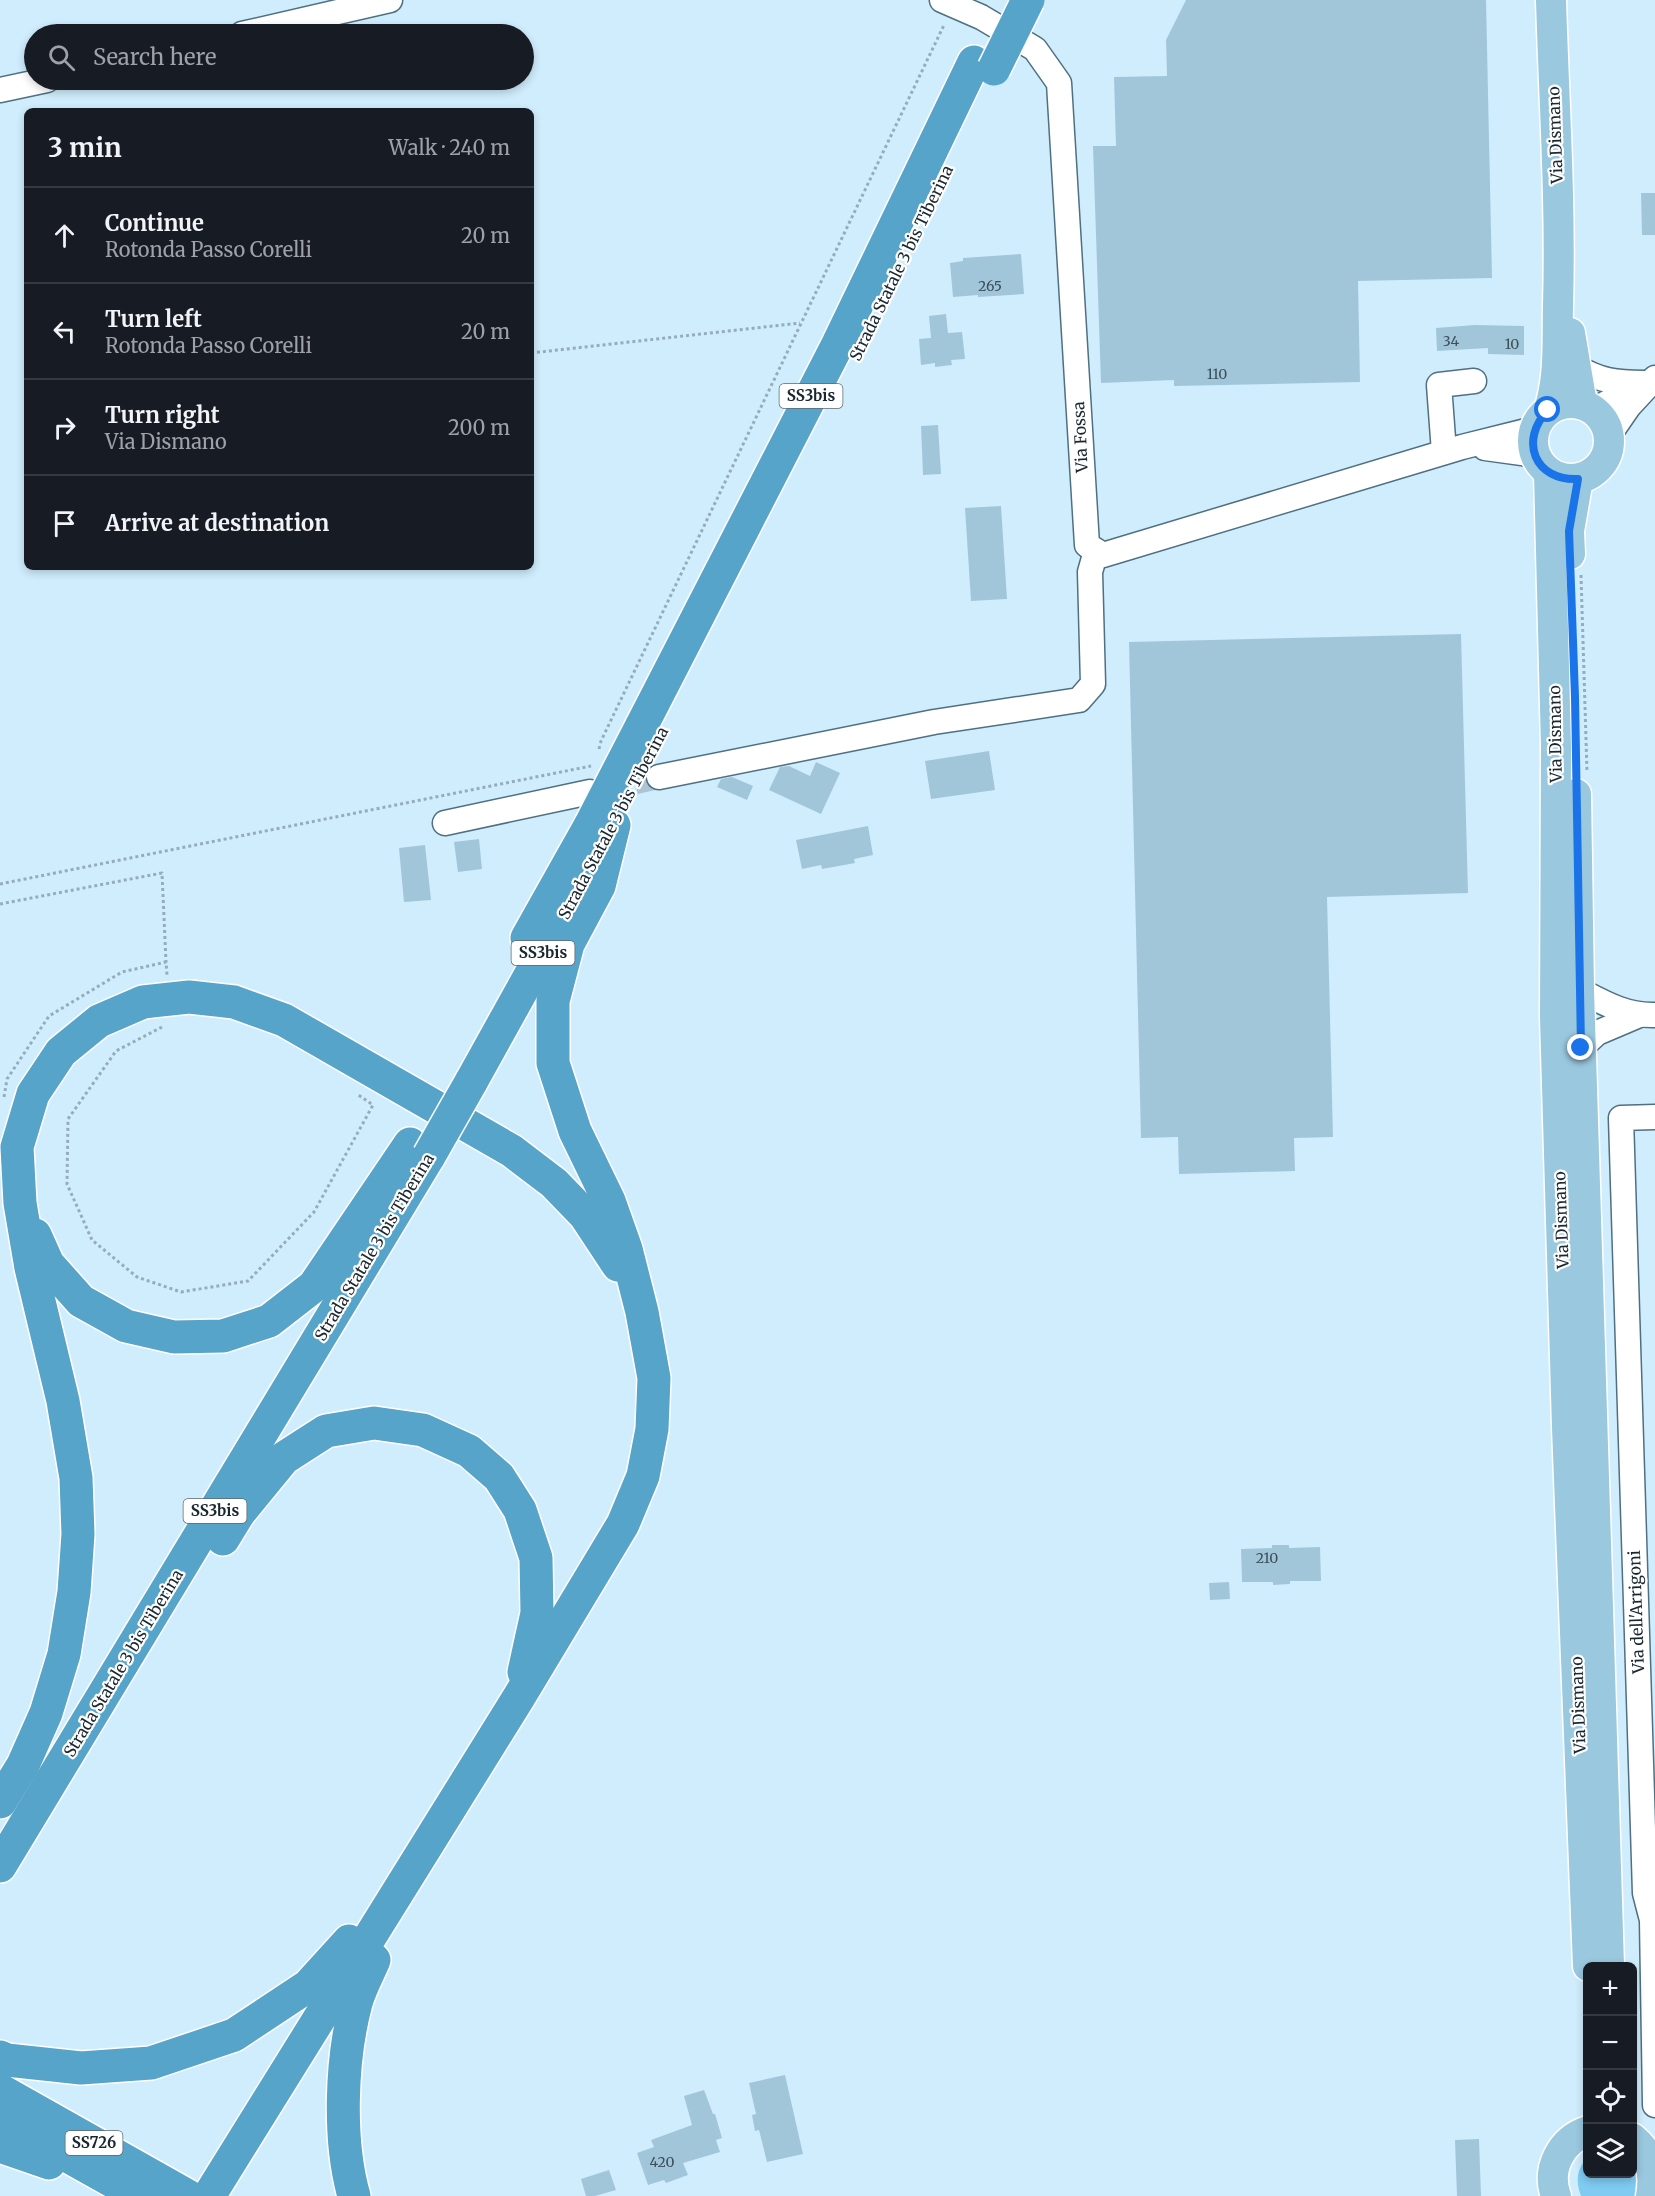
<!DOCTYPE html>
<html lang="en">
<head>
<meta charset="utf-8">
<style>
	body { margin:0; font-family:Merriweather,serif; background:#20242c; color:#f1f3f6 }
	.controls { position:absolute; right:18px; bottom:18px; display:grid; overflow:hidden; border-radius:9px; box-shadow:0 3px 9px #0003 }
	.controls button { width:54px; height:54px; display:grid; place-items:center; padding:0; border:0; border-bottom:2px solid #363941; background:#171b24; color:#f1f3f6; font:30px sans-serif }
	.stop { position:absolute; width:18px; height:18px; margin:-14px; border:4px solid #1a73e8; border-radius:50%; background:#fff }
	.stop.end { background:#1a73e8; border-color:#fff; box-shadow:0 2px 6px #0008 }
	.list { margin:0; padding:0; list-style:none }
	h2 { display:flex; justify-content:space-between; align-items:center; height:78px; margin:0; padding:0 24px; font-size:26px }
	h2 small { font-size:20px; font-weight:400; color:#9ea1a6 }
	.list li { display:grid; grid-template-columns:39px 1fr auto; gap:18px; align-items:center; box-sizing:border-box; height:96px; padding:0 24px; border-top:2px solid #363941 }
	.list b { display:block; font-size:22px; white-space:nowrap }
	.list p { margin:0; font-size:20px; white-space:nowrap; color:#9ea1a6 }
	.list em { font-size:20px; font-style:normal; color:#9ea1a6 }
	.icon { flex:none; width:33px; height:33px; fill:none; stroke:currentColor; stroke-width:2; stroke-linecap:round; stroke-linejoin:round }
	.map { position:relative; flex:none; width:1655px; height:2196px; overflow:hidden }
	.search { position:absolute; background:#171b24; box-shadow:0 3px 9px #0003; left:24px; top:24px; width:510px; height:66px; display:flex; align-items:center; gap:15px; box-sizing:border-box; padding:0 21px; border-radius:33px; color:#9ea1a6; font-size:22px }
	.panel { position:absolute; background:#171b24; box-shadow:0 3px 9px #0003; left:24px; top:108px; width:510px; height:462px; border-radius:9px }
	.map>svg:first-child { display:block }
	.green { fill:#7fcbf2 }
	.building { fill:#a2c6d9 }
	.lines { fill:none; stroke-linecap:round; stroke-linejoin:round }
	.minor-tunnel { stroke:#acc5d4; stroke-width:24; stroke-dasharray:24 12; stroke-linecap:butt }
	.minor-casing { stroke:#4f7081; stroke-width:27 }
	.major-casing { stroke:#fff; stroke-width:33 }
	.highway-casing { stroke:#fff; stroke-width:36 }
	.path { stroke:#95adba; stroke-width:3; stroke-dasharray:3 3; stroke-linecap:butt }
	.minor { stroke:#fff; stroke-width:24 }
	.major { stroke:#9ac8df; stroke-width:30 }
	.highway { stroke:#57a4ca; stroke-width:33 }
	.highway-bridge-casing { stroke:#fff; stroke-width:36; stroke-linecap:butt }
	.highway-bridge { stroke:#57a4ca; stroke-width:33 }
	.route { stroke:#1a73e8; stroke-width:8 }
	.labels { text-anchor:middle; stroke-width:4.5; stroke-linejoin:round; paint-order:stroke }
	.number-label { font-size:14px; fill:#3c4f5a }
	.shield { fill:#fff; stroke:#5f686d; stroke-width:1.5 }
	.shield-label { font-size:15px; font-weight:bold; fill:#1a272f }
	.street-label { font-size:16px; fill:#1a272f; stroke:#fff }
</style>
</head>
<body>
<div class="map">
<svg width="1655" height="2196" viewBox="0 0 1655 2196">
	<rect width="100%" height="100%" fill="#d0edfd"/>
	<path class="green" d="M1633,2156l6,8 1,32h-59c-6,-16 -4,-26 6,-39l1,17h44z"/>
	<g class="building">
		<polygon points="1186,0 1486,0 1492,278 1358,281 1360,382 1174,386 1174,380 1101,383 1093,146 1116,146 1114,77 1167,76 1166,40"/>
		<polygon points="1641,193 1655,193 1655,235 1642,235"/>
		<polygon points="1021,254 1024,294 978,297 978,295 953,297 950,263 963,261 963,258"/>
		<polygon points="946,314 948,333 962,332 965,359 951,360 952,365 935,367 935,363 921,365 919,339 931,338 929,316"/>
		<polygon points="1475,325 1524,326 1524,355 1488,354 1488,348 1437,351 1436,328"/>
		<polygon points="938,425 941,474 923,475 921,426"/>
		<polygon points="1001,506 1007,599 971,601 965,508"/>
		<polygon points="1461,634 1468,893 1327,897 1333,1137 1294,1138 1295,1171 1179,1174 1178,1137 1141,1138 1129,642"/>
		<polygon points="989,751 995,790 931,799 925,761"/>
		<polygon points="816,762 840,773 821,814 769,790 780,767 789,766 810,776"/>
		<polygon points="732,777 753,786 747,800 717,787 721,779"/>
		<polygon points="868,826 873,855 854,859 855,863 822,869 821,865 802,869 796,840"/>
		<polygon points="479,839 482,869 458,872 454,842"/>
		<polygon points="425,845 431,900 404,902 399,848"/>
		<polygon points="1272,1545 1289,1545 1289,1548 1320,1547 1321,1581 1290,1581 1290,1584 1273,1585 1273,1582 1242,1582 1241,1549 1272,1548"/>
		<polygon points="1229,1582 1230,1599 1210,1600 1209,1583"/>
		<polygon points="785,2075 803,2154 767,2162 759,2130 755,2131 752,2115 756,2114 749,2083"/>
		<polygon points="704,2090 713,2114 715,2114 722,2138 716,2140 720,2152 683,2163 688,2175 666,2183 664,2180 648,2185 637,2153 654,2147 651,2140 692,2125 684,2096"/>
		<polygon points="1479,2139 1481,2196 1457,2196 1455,2140"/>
		<polygon points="609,2170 616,2190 595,2196 586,2196 581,2179"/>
	</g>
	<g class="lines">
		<polyline class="minor-tunnel" points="600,790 659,777"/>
		<g class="minor-casing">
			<g id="minor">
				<polyline points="942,0 981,17 1035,49 1059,83 1087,545 1103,555 1462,447 1534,429"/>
				<polyline points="242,34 390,0"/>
				<polyline points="0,90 47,80"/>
				<path d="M1576,367c25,14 39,16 68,16"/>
				<polyline points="1594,410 1639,385"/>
				<polyline points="1609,435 1629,406 1655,378"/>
				<polyline points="1485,448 1535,455"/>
				<polyline points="1444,452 1439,385 1474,381"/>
				<polyline points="659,777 934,722 1079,700 1093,684 1090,572 1096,551"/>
				<polyline points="445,823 590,792"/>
				<path d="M1579,990c25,13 47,26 76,25"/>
				<polyline points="1581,1048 1597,1033 1637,1016"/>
				<polyline points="1655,1117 1621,1118 1645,1893 1652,1920 1655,2105"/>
			</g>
		</g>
		<g class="major-casing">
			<g id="major">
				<polyline points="1570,333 1582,404"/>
				<circle cx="1571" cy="441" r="38"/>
				<path d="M1549,410c11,-34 8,-69 9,-104 3,-102 -4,-204 -7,-306"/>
				<polyline points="1549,473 1556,746 1555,1017 1567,1427 1588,1966"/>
				<polyline points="1570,554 1569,531 1578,479"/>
				<polyline points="1576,794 1579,990 1609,1966"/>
				<path d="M1632,2138c19,15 23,35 19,58"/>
				<path d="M1556,2196c-10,-27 5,-56 32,-65"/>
			</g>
		</g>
		<g class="highway-casing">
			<g id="highway">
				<polyline points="641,727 838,344 974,62"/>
				<polyline points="527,938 591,824"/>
				<polyline points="471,1082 562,918"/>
				<polyline points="35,1235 48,1264 81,1301 126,1326 174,1337 223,1336 269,1321 314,1286 410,1144"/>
				<polyline points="223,1539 239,1513 284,1458 326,1431 374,1423 423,1430 469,1451 499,1477 520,1510 536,1558 537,1613 524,1672"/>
				<polyline points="0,1802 23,1765 46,1713 64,1654 74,1592 78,1534 76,1478 63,1401 31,1268 20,1203 17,1147 33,1094 61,1052 99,1021 143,1002 189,997 234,1002 284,1020 512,1151 554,1183 585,1215 618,1265"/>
				<polyline points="0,1866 429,1156"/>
				<polyline points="0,2057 7,2060 81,2068 151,2063 234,2035 308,1986 349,1941"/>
				<polyline points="0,2090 188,2196"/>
				<polyline points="0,2118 139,2196"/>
				<polyline points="0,2146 49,2163"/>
				<polyline points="209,2196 519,1697 623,1524 643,1476 652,1429 654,1378 642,1312 626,1249 609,1201 575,1131 553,1063 553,1001 568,944 599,886 614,825"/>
				<path d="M354,2196c-16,-56 -13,-137 2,-193 4,-14 12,-29 18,-43"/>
			</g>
		</g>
		<g class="path">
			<polyline points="531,353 800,323"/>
			<polyline points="1581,575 1587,772"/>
			<polyline points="599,749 601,741 944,25"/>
			<polyline points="0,884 591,766"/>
			<polyline points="0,904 162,873 166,962"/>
			<polyline points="162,1027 116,1051 68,1119 67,1184 92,1240 137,1277 181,1292 248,1281 314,1212 373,1105 357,1094"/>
			<polyline points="4,1097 7,1079 49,1016 122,972 166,962 167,975"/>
		</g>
		<use href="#minor" class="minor"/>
		<use href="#major" class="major"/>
		<use href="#highway" class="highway"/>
		<g class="highway-bridge-casing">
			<g id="highway-bridge">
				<polyline points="994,69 1028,0"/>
				<polyline points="591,824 641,727"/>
				<polyline points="429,1156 471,1082"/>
			</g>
		</g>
		<use href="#highway-bridge" class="highway-bridge"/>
	</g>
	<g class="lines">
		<path class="route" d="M1548,410c-29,30 -14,71 30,69l-9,52 6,166 6,351"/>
	</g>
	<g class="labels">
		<g class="number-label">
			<text x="990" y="291">265</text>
			<text x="1451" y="346">34</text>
			<text x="1512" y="349">10</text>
			<text x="1217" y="379">110</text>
			<text x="1267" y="1563">210</text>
			<text x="662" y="2167">420</text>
		</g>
		<g class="shield">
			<rect x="779.5" y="384" width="63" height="24" rx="4.5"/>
			<rect x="511.5" y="941" width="63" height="24" rx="4.5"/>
			<rect x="183.5" y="1499" width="63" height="24" rx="4.5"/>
			<rect x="65.5" y="2131" width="57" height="24" rx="4.5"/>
		</g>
		<g class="shield-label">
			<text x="811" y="401">SS3bis</text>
			<text x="543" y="958">SS3bis</text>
			<text x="215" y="1516">SS3bis</text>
			<text x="94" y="2148">SS726</text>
		</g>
		<g class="street-label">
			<text transform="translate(1555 135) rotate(-92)" y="6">Via Dismano</text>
			<text transform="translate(901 263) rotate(-64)" y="6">Strada Statale 3 bis Tiberina</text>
			<text transform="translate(1080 437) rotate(-93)" y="6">Via Fossa</text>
			<text transform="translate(1555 734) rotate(-91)" y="6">Via Dismano</text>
			<text transform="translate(613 823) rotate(-62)" y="6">Strada Statale 3 bis Tiberina</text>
			<text transform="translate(1561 1220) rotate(-92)" y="6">Via Dismano</text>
			<text transform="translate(374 1247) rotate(-59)" y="6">Strada Statale 3 bis Tiberina</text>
			<text transform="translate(1636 1612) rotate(-92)" y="6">Via dell'Arrigoni</text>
			<text transform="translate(123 1663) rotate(-59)" y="6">Strada Statale 3 bis Tiberina</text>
			<text transform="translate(1578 1705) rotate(-92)" y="6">Via Dismano</text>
		</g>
	</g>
</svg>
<div class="controls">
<button>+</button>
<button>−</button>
<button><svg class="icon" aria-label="locate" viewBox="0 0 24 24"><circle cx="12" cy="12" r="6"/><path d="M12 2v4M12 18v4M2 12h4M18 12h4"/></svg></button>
<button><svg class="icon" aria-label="layers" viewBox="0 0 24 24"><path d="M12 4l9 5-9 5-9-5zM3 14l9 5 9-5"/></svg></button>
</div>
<div class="stop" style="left:1548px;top:410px"></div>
<div class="stop end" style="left:1581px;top:1048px"></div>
<div class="search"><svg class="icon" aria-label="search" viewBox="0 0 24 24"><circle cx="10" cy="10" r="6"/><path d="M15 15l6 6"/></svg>Search here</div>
<section class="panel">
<h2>3 min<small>Walk · 240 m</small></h2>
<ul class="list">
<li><svg class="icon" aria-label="ahead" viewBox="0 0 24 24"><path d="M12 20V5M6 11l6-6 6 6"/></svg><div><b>Continue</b><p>Rotonda Passo Corelli</p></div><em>20 m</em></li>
<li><svg class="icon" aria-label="left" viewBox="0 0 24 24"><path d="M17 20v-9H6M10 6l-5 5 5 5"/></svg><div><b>Turn left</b><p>Rotonda Passo Corelli</p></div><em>20 m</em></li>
<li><svg class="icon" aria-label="right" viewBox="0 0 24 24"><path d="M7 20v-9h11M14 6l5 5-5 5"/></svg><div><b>Turn right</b><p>Via Dismano</p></div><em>200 m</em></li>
<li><svg class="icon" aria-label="arrive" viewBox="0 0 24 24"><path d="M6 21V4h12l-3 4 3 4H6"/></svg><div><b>Arrive at destination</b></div></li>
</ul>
</section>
</div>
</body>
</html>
